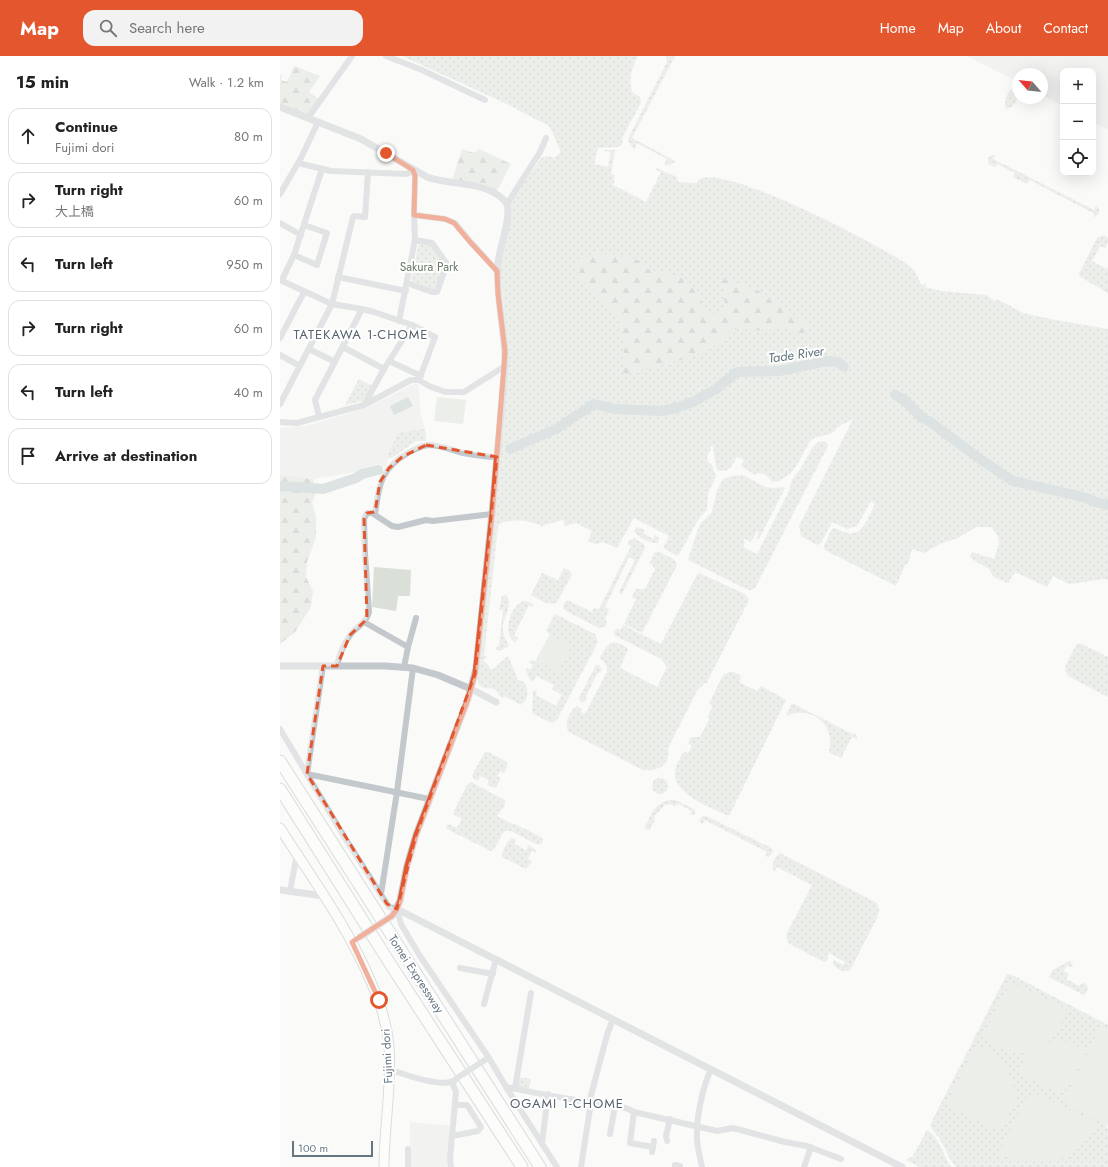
<!DOCTYPE html>
<html lang="en">
<head>
<meta charset="utf-8">
<style>
	body { margin:0; font-family:Jost,"Noto Sans JP",sans-serif; background:#f2f2f2; color:#222 }
	.controls { position:absolute; right:12px; top:12px; display:grid; overflow:hidden; border-radius:8px; box-shadow:0 4px 16px #0002 }
	.controls button { width:36px; height:36px; display:grid; place-items:center; padding:0; border:0; border-bottom:1px solid #e0e0e0; background:#fff; color:#222; font:20px sans-serif }
	.compass { position:absolute; left:732px; top:12px; width:36px; height:36px; border-radius:50%; background:#fff; box-shadow:0 4px 16px #0002; rotate:298deg }
	.scale { position:absolute; left:12px; bottom:10px; width:81px; box-sizing:border-box; padding-left:4px; border:2px solid #657683; border-top:0; font-size:11px; line-height:14px; white-space:nowrap; color:#657683; -webkit-text-stroke:3px #fff; paint-order:stroke }
	.stop { position:absolute; width:12px; height:12px; margin:-9px; border:3px solid #e4572e; border-radius:50%; background:#fff }
	.stop.end { background:#e4572e; border-color:#fff; box-shadow:0 1px 4px #0008 }
	.list { margin:0; padding:0; list-style:none }
	h2 { display:flex; justify-content:space-between; align-items:center; height:52px; margin:0; padding:0 16px; font-size:17px }
	h2 small { font-size:13px; font-weight:400; color:#767676 }
	.list li { display:grid; grid-template-columns:26px 1fr auto; gap:12px; align-items:center; box-sizing:border-box; height:56px; margin:0 8px 8px; padding:0 8px; border:1px solid #e0e0e0; border-radius:12px }
	.list b { display:block; font-size:15px; white-space:nowrap }
	.list p { margin:0; font-size:13px; white-space:nowrap; color:#767676 }
	.list em { font-size:13px; font-style:normal; color:#767676 }
	.icon { flex:none; width:22px; height:22px; fill:none; stroke:currentColor; stroke-width:2; stroke-linecap:round; stroke-linejoin:round }
	.map { position:relative; flex:none; width:828px; height:1111px; overflow:hidden }
	header { display:flex; align-items:center; gap:24px; box-sizing:border-box; height:56px; padding:0 20px; background:#e4572e; color:#fff }
	header strong { font-size:19px }
	nav { display:flex; gap:22px; margin-inline-start:auto; font-size:14px }
	.search { width:280px; height:36px; background:#f2f2f2; display:flex; align-items:center; gap:10px; box-sizing:border-box; padding:0 14px; border-radius:12px; color:#767676; font-size:15px }
	main { display:flex }
	aside { flex:1; background:#fff }
	.map>svg:first-child { display:block }
	.built { fill:#e8e9e9 }
	.grass { fill:url(#grass-dots) }
	.forest { fill:url(#forest-firs) }
	.garden { fill:#dadfd7 }
	.water { fill:#bbc7cb }
	.lines { fill:none; stroke-linecap:round; stroke-linejoin:round }
	.river { stroke:#bbc7cb; stroke-width:10 }
	.primary-casing { stroke:#b5babe; stroke-width:11 }
	.motorway-casing { stroke:#b4b9bd; stroke-width:13 }
	.minor { stroke:#c3c8cc; stroke-width:6 }
	.tertiary { stroke:#c3c8cc; stroke-width:7 }
	.primary { stroke:#fff; stroke-width:9 }
	.motorway { stroke:#fff; stroke-width:11 }
	.minor-bridge { stroke:#c3c8cc; stroke-width:6 }
	.tertiary-bridge { stroke:#c3c8cc; stroke-width:7 }
	.route { stroke:#e4572e; stroke-width:5 }
	.marked { fill:none; stroke:#e4572e; stroke-width:3; stroke-dasharray:8 5; stroke-linejoin:round }
	.labels { text-anchor:middle; stroke-width:4; stroke-linejoin:round; paint-order:stroke }
	.park-label { font-size:12px; fill:#687a64; stroke:#fff }
	.street-label { font-size:12px; fill:#657683; stroke:#fff }
	.neighbourhood-label { font-size:13px; letter-spacing:1px; fill:#57646e; stroke:#fff }
	.water-label { font-size:13px; font-style:italic; fill:#60757c; stroke:#fff }
</style>
</head>
<body>
<header>
<strong>Map</strong>
<div class="search"><svg class="icon" aria-label="search" viewBox="0 0 24 24"><circle cx="10" cy="10" r="6"/><path d="M15 15l6 6"/></svg>Search here</div>
<nav><a>Home</a><a>Map</a><a>About</a><a>Contact</a></nav>
</header>
<main>
<aside>
<h2>15 min<small>Walk · 1.2 km</small></h2>
<ul class="list">
<li><svg class="icon" aria-label="ahead" viewBox="0 0 24 24"><path d="M12 20V5M6 11l6-6 6 6"/></svg><div><b>Continue</b><p>Fujimi dori</p></div><em>80 m</em></li>
<li><svg class="icon" aria-label="right" viewBox="0 0 24 24"><path d="M7 20v-9h11M14 6l5 5-5 5"/></svg><div><b>Turn right</b><p>大上橋</p></div><em>60 m</em></li>
<li><svg class="icon" aria-label="left" viewBox="0 0 24 24"><path d="M17 20v-9H6M10 6l-5 5 5 5"/></svg><div><b>Turn left</b></div><em>950 m</em></li>
<li><svg class="icon" aria-label="right" viewBox="0 0 24 24"><path d="M7 20v-9h11M14 6l5 5-5 5"/></svg><div><b>Turn right</b></div><em>60 m</em></li>
<li><svg class="icon" aria-label="left" viewBox="0 0 24 24"><path d="M17 20v-9H6M10 6l-5 5 5 5"/></svg><div><b>Turn left</b></div><em>40 m</em></li>
<li><svg class="icon" aria-label="arrive" viewBox="0 0 24 24"><path d="M6 21V4h12l-3 4 3 4H6"/></svg><div><b>Arrive at destination</b></div></li>
</ul>
</aside>
<div class="map">
<svg width="828" height="1111" viewBox="0 0 828 1111">
	<defs>
		<pattern id="grass-dots" width="8" height="8" patternUnits="userSpaceOnUse"><rect width="8" height="8" fill="#dadfd7"/><path d="M2 2h.1M6 6h.1" fill="none" stroke="#b4b9b4" stroke-width="1.8" stroke-linecap="round"/></pattern>
		<pattern id="forest-firs" width="22" height="20" patternUnits="userSpaceOnUse"><rect width="22" height="20" fill="#dadfd7"/><path d="M5 1l3.5 6h-7zM16 11l3.5 6h-7z" fill="#b4b9b4"/></pattern>
	</defs>
	<rect width="100%" height="100%" fill="#fafaf8"/>
	<g class="built">
		<polygon points="687,0 828,0 828,74 813,66 813,15 783,15 783,50 762,39 762,18 738,18 738,26"/>
		<polygon points="134,328 138,328 141,359 145,373 122,375 113,385 106,411 33,423 0,419 0,372 26,370 86,352"/>
		<polygon points="130,1066 172,1070 169,1111 130,1111"/>
	</g>
	<g class="grass">
		<path d="M122,0h236c-6,12 -10,22 -6,36l8,5 1,6 -18,33 -1,9 -5,2 -19,1 -4,16 14,3 3,-15 -7,-1 1,-1h10l-4,24 4,1 -1,4h1l-2,6 33,17 15,-30 -6,-3 1,-1 21,9 1,5 18,1c2,-2 4,-5 7,-5 31,-9 179,68 208,89 4,3 7,13 11,18l4,-2 -1,4 16,4 45,4 9,6 2,-2 26,14 27,6 58,10v251l-3,-1 -36,5 -16,-8 -6,11 -32,-15 -7,11 -14,-6 -5,-8 -17,-10 -2,-3 2,-4 22,7c5,-15 9,-20 -3,-32h-15l-18,11 -16,5 -18,10 -12,-4 -4,15 -3,1 -9,21 -71,-36 -1,-5 8,-16c6,-2 9,3 15,4 16,4 23,-19 28,-29l-4,-3 -14,25 -10,3 -15,-7 -11,21 -4,2 -16,-9 -2,-10 54,-107 -15,8 -6,6 -18,5 -4,3 -13,24 -6,8 -12,8 -7,1c-4,-6 -10,-12 -17,-7l-14,-9 3,-6 -7,-3c-5,8 -7,15 -17,14l-4,-3 -3,-22h-3l1,4 -4,6 1,6 4,3 4,12 -8,16 -1,17 -9,10 -20,36 -15,-8 6,-12 -35,-18 -17,30 -14,-6 -8,2 -7,-3 4,-10 -16,-8 -11,3 -1,-5 -2,-1 -21,6c-10,-6 -29,-7 -40,-3l-3,3 -14,130h3l-1,2 -3,2 9,10 16,-14 10,24 6,2c5,8 5,17 -3,23l-17,-9 -1,2c-5,-2 -5,-7 -9,-9 -3,-1 -7,0 -10,-1 -12,-4 -4,-21 -3,-30l16,-163 9,-166 -6,-63 11,-53 -1,-10 31,-45 6,-2 7,2 7,-6 -11,-25 -3,-2 -38,-20z"/>
		<path d="M386,0h9l-43,82 43,23c-3,4 -6,5 -11,4l3,-6 -30,-16 -3,7 -6,-10 3,-7 36,-71z"/>
		<path d="M734,32l4,1c0,9 -2,18 -12,20l-1,-2c0,-8 2,-16 9,-19z"/>
		<polygon points="712,99 715,99 713,103 814,154 816,150 819,153 819,157 817,160 813,161 815,158 750,124 747,128 733,121 735,117 717,108 715,111 708,108 708,102"/>
		<polygon points="824,179 828,182 828,186 825,192 820,190 812,205 827,213 828,211 828,237 799,220 799,218 817,182"/>
		<polygon points="139,187 151,190 163,205 164,210 156,233 154,234 132,226 131,224"/>
		<polygon points="79,323 92,330 82,345 65,349"/>
		<path d="M145,373l1,12h-10l-24,17h-5c12,-29 7,-26 38,-29z"/>
		<polygon points="544,385 548,388 547,392 475,532 471,534 468,534 408,504 418,473 421,467 432,456 437,434 443,423 452,420 463,419 485,431 494,432 503,431 505,432 479,483 476,483 479,477 477,475 471,486 464,483 463,484 465,486 463,491 477,498 509,435 512,424 521,412 533,391 538,386"/>
		<path d="M357,471l8,3 -2,3 10,6 2,-4 4,3 -1,5c-7,1 -20,-6 -24,-12z"/>
		<polygon points="354,482 364,488 365,492 342,538 340,538 339,536 355,504 349,501 325,551 329,553 325,563 327,566 325,571 319,572 286,555 283,552 284,548 287,544 312,556 314,552 319,553 351,490 347,488 350,484"/>
		<polygon points="375,496 380,496 395,504 397,509 362,577 344,568 356,543 352,541 356,533 365,533 375,513 370,506"/>
		<path d="M284,512l6,3 2,3 -15,28c-9,5 -18,-3 -26,-7l11,-22 16,7z"/>
		<path d="M419,517l46,21 4,6 -42,82 -9,7 -30,59c3,17 -9,23 -25,22l-74,-38c-6,-7 1,-22 8,-26l5,3 -1,3 4,2 22,-42 -1,-8 -6,-6c5,-10 9,-19 20,-14 3,2 6,2 8,5l-8,19 37,19 10,-20 -6,-8 -47,-24v-3l3,-4 4,2 2,-5 38,19 36,-69z"/>
		<path d="M226,539c9,9 -5,25 -3,36 1,5 4,11 6,15l-9,5 -5,-2 1,-2 3,-1 4,-36h-4l3,-14z"/>
		<path d="M245,545l8,3v3l-4,-2 -15,30 4,3 -3,4c-13,-7 -5,-39 10,-41z"/>
		<polygon points="275,558 315,578 318,586 279,660 277,664 271,667 252,657 253,635 257,634 256,639 276,650 282,639 272,633 274,629 256,620 253,626 250,624 246,614 247,612 251,613 253,609 249,607 251,604 255,606 270,578 266,575"/>
		<polygon points="799,587 802,588 828,601 828,641 788,620 785,614 786,609 795,591"/>
		<polygon points="316,609 319,609 322,614 317,618 306,640 306,645 301,646 299,642"/>
		<path d="M449,616h4l7,3 1,3 -2,4 18,9 4,-5 25,14 -57,116c-17,-8 -57,-22 -54,-45 1,-7 6,-14 9,-20l4,2 4,-7 -4,-3 3,-6h9l10,-19 -3,-1 6,-11 -4,-2 12,-25 3,-4z"/>
		<path d="M512,647l62,32 1,-2 2,3v3l-5,-2 -11,21 -12,-6c7,-29 -18,-47 -43,-36z"/>
		<polygon points="205,696 208,696 225,705 228,708 224,717 220,715 217,720 221,722 216,732 207,729 209,724 200,720 198,725 192,721 193,717"/>
		<circle cx="380" cy="730" r="8"/>
		<polygon points="191,726 225,744 225,749 217,760 230,767 235,768 259,780 263,783 262,787 259,789 256,788 231,775 226,775 223,777 214,793 211,795 167,773 166,770 168,768 177,772 182,763 174,759 174,755 187,729"/>
		<path d="M392,744l6,1 17,9v4l-3,1 -2,-1 2,-3 -13,-7 -5,2 -4,-2 -5,1 -11,11 1,4 -6,10 -3,-1 -1,-3c7,-12 11,-25 27,-26z"/>
		<polygon points="423,760 426,760 491,792 493,796 489,801 485,800 487,796 425,764 422,768 419,764"/>
		<path d="M232,782l4,1 -2,5 12,6 3,-5 7,5v3l-4,-2 -4,8 4,2 -6,8 -24,-12c0,-6 5,-16 10,-19z"/>
		<path d="M500,797l97,50 2,6 -1,7 -28,54c-6,3 -14,-1 -17,-6l1,-4 9,5 2,-3 -16,-9 -1,2v5l-4,2 -36,-19 -2,-8 26,-50 -35,-18 -2,4 -3,-3 3,-10z"/>
		<polygon points="789,905 792,907 793,910 791,911 787,909 784,915 789,918 786,923 799,930 804,926 808,931 807,935 804,939 769,921 773,914"/>
		<path d="M727,918l5,1 96,50v99l-2,4 2,1v38h-152c-7,-8 -10,-17 -15,-26 -3,-5 -8,-10 -11,-16z"/>
		<polygon points="238,1021 251,1023 249,1033 236,1030"/>
		<path d="M647,1074c13,7 16,26 24,37h-31l-14,-7 7,-4z"/>
	</g>
	<g class="forest">
		<polygon points="14,10 40,20 29,36 39,43 29,58 26,58 0,48 0,19 2,20 1,24 7,26"/>
		<polygon points="182,93 194,97 199,93 231,108 217,135 203,128 172,124"/>
		<path d="M318,197l18,1 25,7 3,7 42,11 15,18 2,13 5,4h11l6,-7 -3,-29 32,10 32,19 7,9 16,6 -1,10 -12,2 -10,-5 -8,-1 -10,3 -35,-2c-7,7 -15,16 -23,20 -25,12 -60,20 -87,25 0,-19 2,-47 -9,-62 -10,-13 -24,-25 -35,-36l-2,-8 -3,-8z"/>
		<polygon points="0,419 33,423 36,437 32,446 36,461 36,481 27,506 26,521 33,535 31,551 15,576 0,588"/>
	</g>
	<g class="garden">
		<polygon points="157,341 186,344 183,368 154,365"/>
		<polygon points="94,511 131,514 130,540 118,540 116,555 92,551"/>
		<polygon points="271,579 292,590 278,616 257,605"/>
		<path d="M734,928l53,26c-5,16 -14,26 -26,35 19,-7 29,-4 46,6l-20,38 -7,3h-5l-38,-21 10,-16 6,-6c-18,7 -34,-1 -51,-10l26,-53z"/>
		<polygon points="822,972 828,975 828,1064 826,1068 786,1048 786,1041 814,985 814,982 818,973"/>
		<path d="M697,988c19,8 44,37 37,60 -3,9 -10,19 -14,27l-51,-25 -1,-6z"/>
		<path d="M756,1037l62,30c-23,43 -56,44 -100,32l29,-58z"/>
	</g>
	<polygon class="water" points="128,341 133,350 114,359 110,350"/>
	<g class="lines">
		<g class="river">
			<polyline points="615,339 626,345 642,362 649,365 700,403 733,425 807,442 815,446 828,449"/>
			<polyline points="230,393 276,373 314,348 335,353 382,355 396,352 413,346 436,333 457,316 499,315 547,305 558,306 564,311"/>
			<polyline points="0,430 43,433 76,422 82,418 98,414"/>
		</g>
		<g class="primary-casing">
			<path id="primary" d="M0,772c32,50 68,99 91,154 9,20 16,42 18,64 3,40 -5,81 -5,121"/>
		</g>
		<g class="motorway-casing">
			<g id="motorway">
				<polyline points="0,705 260,1111"/>
				<polyline points="0,733 109,906 242,1111"/>
			</g>
		</g>
		<g class="minor">
			<polyline points="106,0 142,14 205,44"/>
			<polyline points="28,62 72,0"/>
			<polyline points="18,107 51,115 127,118 133,114 135,120 134,159 135,184 119,265"/>
			<polyline points="0,138 21,102 38,66"/>
			<polyline points="227,148 260,96 266,82"/>
			<polyline points="134,159 165,163 175,167 190,185 217,215"/>
			<polyline points="0,167 21,179"/>
			<polyline points="14,199 37,209 47,177 24,169"/>
			<polyline points="58,221 126,235"/>
			<polyline points="0,224 52,248 82,253 94,256 132,269 155,281 139,324"/>
			<polyline points="2,224 14,199 42,113"/>
			<polyline points="127,227 152,236 157,236 167,208 152,187 135,184"/>
			<polyline points="0,282 24,236"/>
			<polyline points="63,291 104,313"/>
			<polyline points="29,293 55,306"/>
			<polyline points="0,299 20,310"/>
			<polyline points="109,305 141,320"/>
			<polyline points="0,348 52,248 73,161 74,160 85,161 88,116"/>
			<polyline points="84,349 104,313 132,269"/>
			<polyline points="39,360 35,344 82,253"/>
			<polyline points="0,366 17,367 84,349 131,324 139,324 149,330 165,336 184,336 225,310"/>
			<path d="M95,458c4,-29 5,-45 33,-61 5,-3 14,-7 20,-8 11,0 24,5 35,8 11,2 23,4 34,4"/>
			<polyline points="84,566 128,591"/>
			<path d="M57,610c3,-12 6,-22 14,-32 7,-9 15,-10 18,-22l-4,-59 -1,-34 3,-6h5l20,13 6,1 28,-7 7,1 59,-7"/>
			<polyline points="124,611 128,591 136,562"/>
			<polyline points="0,673 65,782 107,848 109,851 117,853 121,868 138,897 209,1002 226,1031 277,1111"/>
			<polyline points="27,718 149,743"/>
			<polyline points="27,718 43,610"/>
			<polyline points="10,835 17,798"/>
			<polyline points="101,838 117,736 133,612"/>
			<polyline points="180,912 213,918"/>
			<polyline points="204,948 216,903"/>
			<path d="M109,1013c14,5 54,20 66,11"/>
			<path d="M226,1031c21,4 43,9 64,12 18,3 49,4 64,13l83,19 16,-3 52,14 22,4 34,13"/>
			<polyline points="235,1032 251,937"/>
			<polyline points="354,1056 350,1087 373,1091"/>
			<polyline points="330,1078 335,1050"/>
			<polyline points="172,1080 198,1075 201,1071 187,1049 175,1049"/>
			<polyline points="387,1085 386,1080 390,1063"/>
			<polyline points="262,1087 268,1038"/>
			<polyline points="372,1096 374,1085"/>
			<polyline points="128,1111 128,1093"/>
			<polyline points="171,1111 170,1102 176,1036 172,1026"/>
			<polyline points="301,1111 311,1046 310,1043 327,979 333,963"/>
			<polyline points="395,1111 395,1109 400,1110"/>
			<path d="M422,1111c-2,-11 -6,-22 -5,-34 0,-20 6,-46 14,-64"/>
			<polyline points="524,1111 531,1091"/>
		</g>
		<g class="tertiary">
			<path d="M0,51l81,32 66,38c24,9 58,3 78,24 9,10 -6,48 -7,62 -3,34 8,68 7,103l-13,148 -16,155 -8,30 -52,136 -9,31 -7,35 -8,15"/>
			<polyline points="0,610 105,610 133,612 158,619 191,633 216,646"/>
			<polyline points="0,834 44,840"/>
			<polyline points="117,853 622,1111"/>
		</g>
		<use href="#primary" class="primary"/>
		<use href="#motorway" class="motorway"/>
		<polyline class="minor-bridge" points="177,1022 205,1004"/>
		<polyline class="tertiary-bridge" points="80,881 112,860"/>
	</g>
	<g class="lines">
		<polyline class="route" points="99,944 72,886 112,860 117,853 120,845 127,810 136,779 188,643 195,618 212,458 224,310 225,295 218,238 217,215 190,186 174,167 165,163 134,159 135,120 133,114 106,97"/>
	</g>
	<path d="M0 0H828V1111H0ZM146,389l71,12 -22,217 -59,161 -19,74 -10,-5 -80,-130 16,-108h14l13,-31 17,-16 -3,-100 3,-6 8,-1 5,-30 9,-14 13,-11z" fill="#fafaf8" fill-opacity=".55" fill-rule="evenodd"/>
	<path class="marked" d="M146,389l71,12 -22,217 -59,161 -19,74 -10,-5 -80,-130 16,-108h14l13,-31 17,-16 -3,-100 3,-6 8,-1 5,-30 9,-14 13,-11z"/>
	<g class="labels">
		<g class="park-label">
			<text x="149" y="215">Sakura Park</text>
		</g>
		<g class="street-label">
			<text transform="translate(136 918) rotate(57)" y="4">Tomei Expressway</text>
			<text transform="translate(107 1000) rotate(-93)" y="4">Fujimi dori</text>
		</g>
		<g class="neighbourhood-label">
			<text x="81" y="283">TATEKAWA 1-CHOME</text>
			<text x="287" y="1052">OGAMI 1-CHOME</text>
		</g>
		<g class="water-label">
			<text transform="translate(516 298) rotate(-8)" y="5">Tade River</text>
		</g>
	</g>
</svg>
<div class="controls">
<button>+</button>
<button>−</button>
<button><svg class="icon" aria-label="locate" viewBox="0 0 24 24"><circle cx="12" cy="12" r="6"/><path d="M12 2v4M12 18v4M2 12h4M18 12h4"/></svg></button>
</div>
<svg class="compass" viewBox="-18 -18 36 36"><path d="M0-13l5 13h-10z" fill="#e53935"/><path d="M0 13l5-13h-10z" fill="#767676"/></svg>
<div class="scale">100 m</div>
<div class="stop" style="left:99px;top:944px"></div>
<div class="stop end" style="left:106px;top:97px"></div>
</div>
</main>
</body>
</html>
